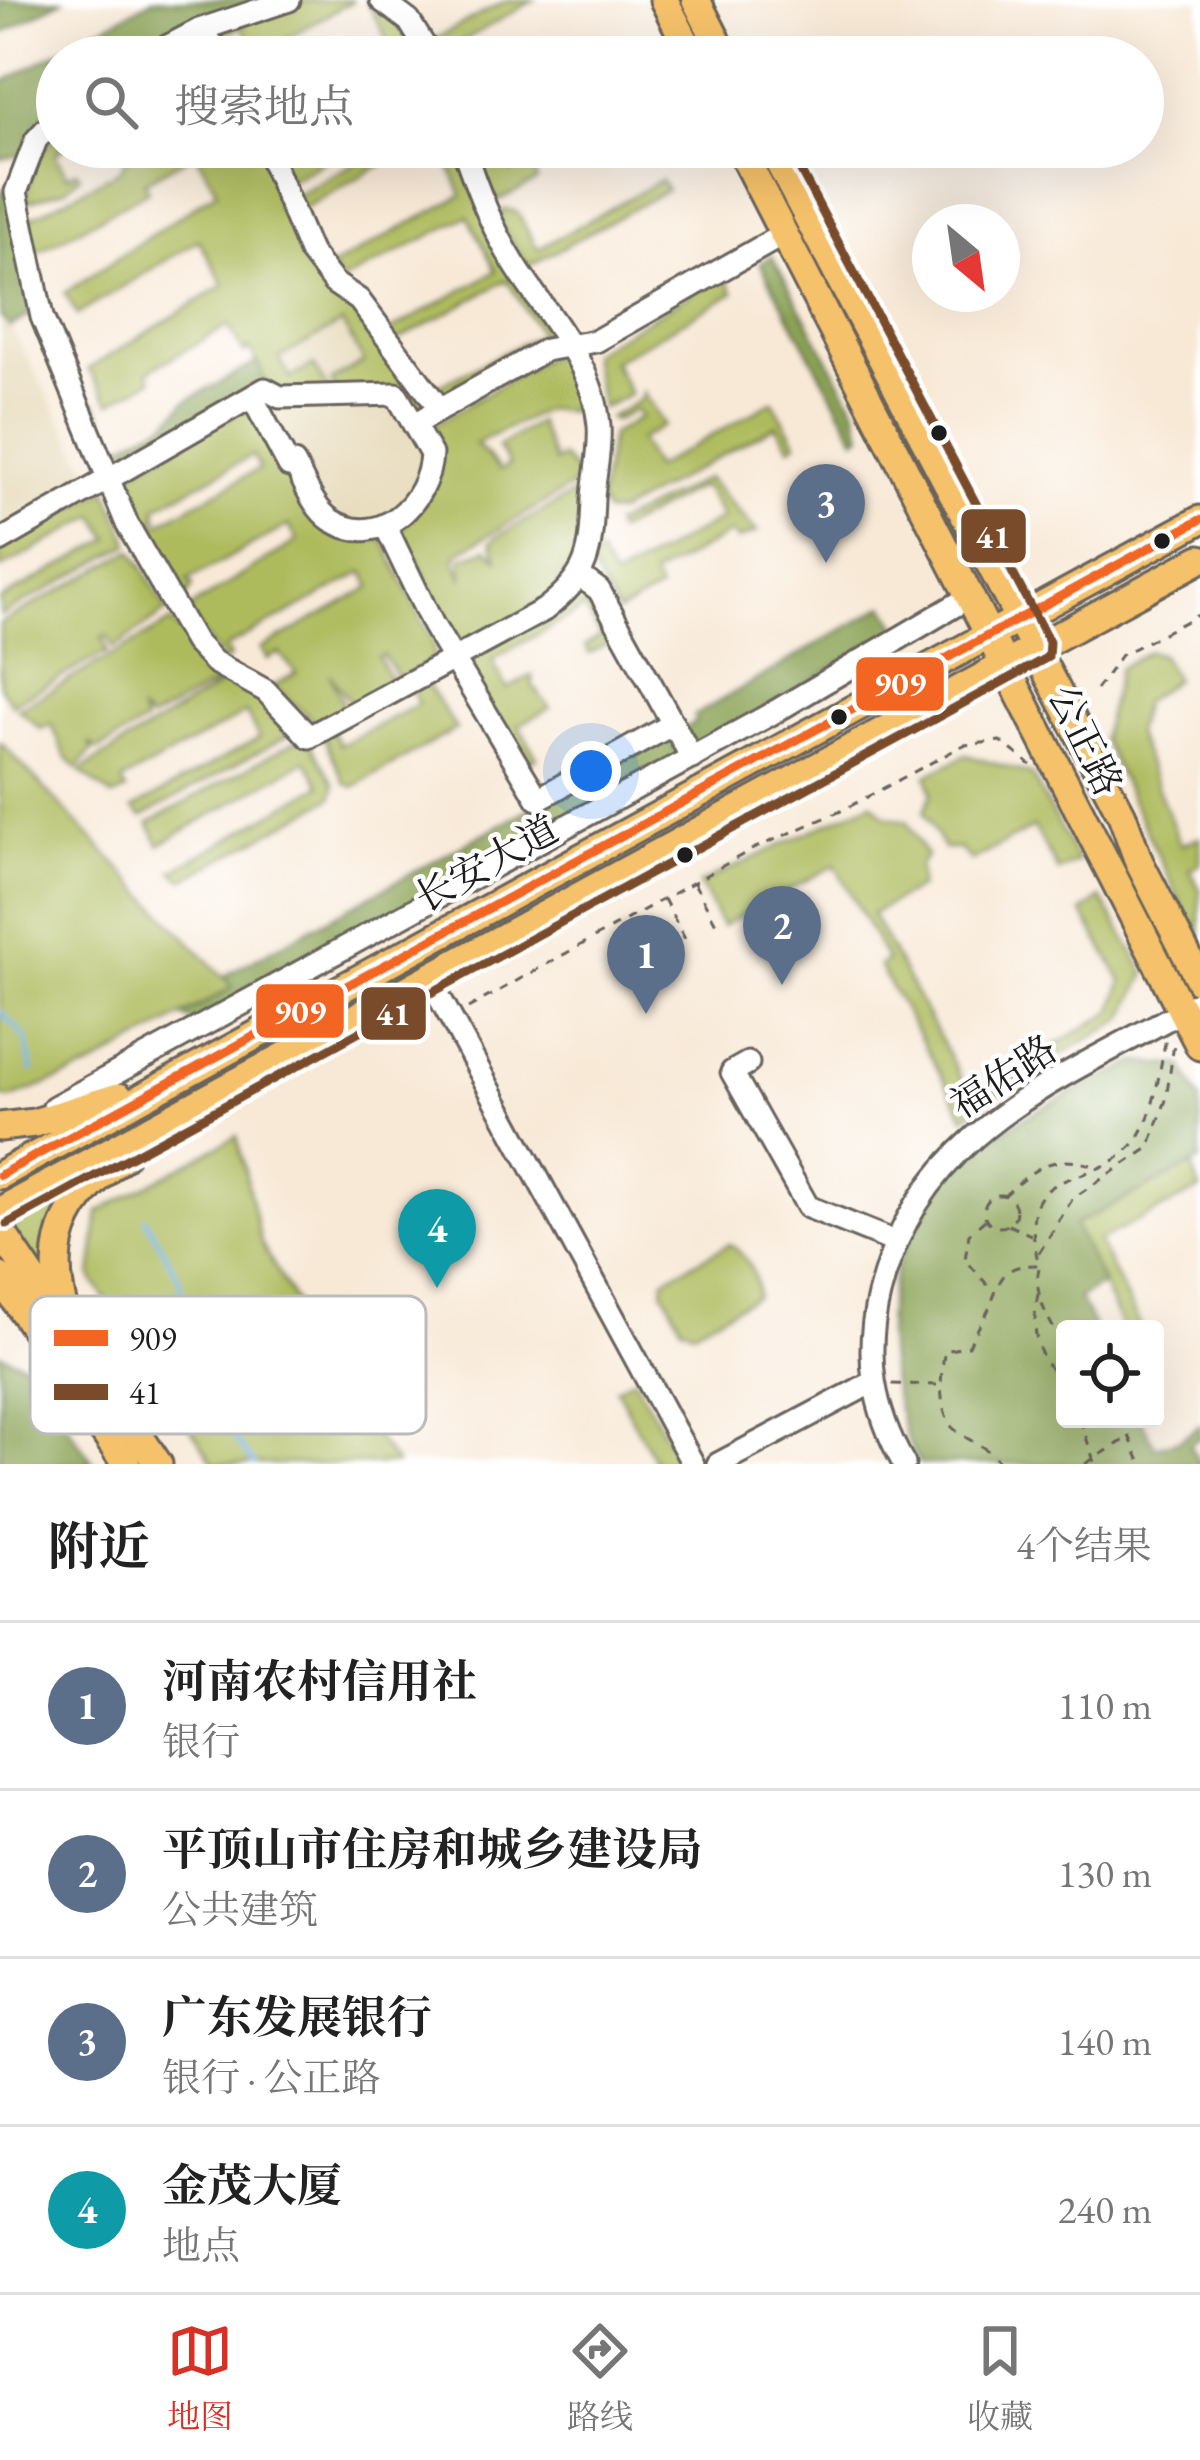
<!DOCTYPE html>
<html lang="zh">
<head>
<meta charset="utf-8">
<style>
	body { margin:0; font-family:"EB Garamond","Noto Serif SC",serif; background:#f2f2f2; color:#222 }
	.controls { position:absolute; right:36px; bottom:36px; display:grid; overflow:hidden; border-radius:12px; box-shadow:0 12px 48px #0002 }
	.controls button { width:108px; height:108px; display:grid; place-items:center; padding:0; border:0; border-bottom:3px solid #e0e0e0; background:#fff; color:#222; font:60px sans-serif }
	.compass { position:absolute; left:912px; top:204px; width:108px; height:108px; border-radius:50%; background:#fff; box-shadow:0 12px 48px #0002; rotate:151deg }
	.you { position:absolute; left:591px; top:771px; width:42px; height:42px; margin:-30px; border:9px solid #fff; border-radius:50%; background:#1a73e8; box-shadow:0 0 0 18px #1a73e833 }
	.badge { display:grid; place-items:center; width:78px; height:78px; border-radius:50%; background:#d93025; color:#fff; font-size:39px; font-weight:700 }
	.pin { position:absolute; translate:-50% -99px; filter:drop-shadow(0 3px 6px #0008) }
	.pin::after { content:''; position:absolute; top:63px; width:42px; height:36px; background:inherit; clip-path:polygon(0 0,100% 0,50% 100%) }
	.list { margin:0; padding:0; list-style:none }
	h2 { display:flex; justify-content:space-between; align-items:center; height:156px; margin:0; padding:0 48px; font-size:51px }
	h2 small { font-size:39px; font-weight:400; color:#767676 }
	.list li { display:grid; grid-template-columns:78px 1fr auto; gap:36px; align-items:center; box-sizing:border-box; height:168px; padding:0 48px; border-top:3px solid #e0e0e0 }
	.list b { display:block; font-size:45px; white-space:nowrap }
	.list p { margin:0; font-size:39px; white-space:nowrap; color:#767676 }
	.list em { font-size:39px; font-style:normal; color:#767676 }
	.icon { flex:none; width:66px; height:66px; fill:none; stroke:currentColor; stroke-width:2; stroke-linecap:round; stroke-linejoin:round }
	.map { position:relative; flex:none; width:1200px; height:1464px; overflow:hidden }
	.search { position:absolute; background:#fff; box-shadow:0 12px 48px #0002; left:36px; right:36px; top:36px; height:132px; display:flex; align-items:center; gap:30px; box-sizing:border-box; padding:0 42px; border-radius:66px; color:#767676; font-size:45px }
	.sheet { height:828px; background:#fff }
	nav { display:flex; justify-content:space-around; align-items:center; box-sizing:border-box; height:168px; border-top:3px solid #e0e0e0; background:#fff; font-size:33px; color:#767676 }
	nav a { display:grid; justify-items:center; gap:6px }
	nav .on { color:#d93025 }
	.map>svg:first-child { display:block }
	.built { fill:#e7daba }
	.green { fill:#aebb5d; stroke:#656c3c; stroke-width:3 }
	.forest { fill:#8aa354; stroke:#536038; stroke-width:3 }
	.lines { fill:none; stroke-linecap:round; stroke-linejoin:round }
	.stream { stroke:#6fb2e4; stroke-width:4.5 }
	.minor-casing { stroke:#69645d; stroke-width:27 }
	.major-casing { stroke:#69645d; stroke-width:33 }
	.path { stroke:#69645d; stroke-width:3; stroke-dasharray:9 9; stroke-linecap:butt }
	.minor { stroke:#fff; stroke-width:21 }
	.major { stroke:#f5c16b; stroke-width:27 }
	.bus-1-casing { stroke:#fff; stroke-width:18 }
	.bus-2-casing { stroke:#fff; stroke-width:18 }
	.bus-1 { stroke:#f26522; stroke-width:9 }
	.bus-2 { stroke:#7a4b2a; stroke-width:9 }
	.bus-dot { fill:#1c1c1c; stroke:#fff; stroke-width:4.5 }
	.labels { text-anchor:middle; stroke-width:9; stroke-linejoin:round; paint-order:stroke }
	.street-label { font-size:39px; fill:#1c1c1c; stroke:#fff }
	.key { fill:#fff; stroke:#bbb; stroke-width:3 }
	.key-label { font-size:33px; fill:#1c1c1c }
	.line-badge { stroke:#fff; stroke-width:4.5 }
	.badge-label { font-size:33px; text-anchor:middle; font-weight:bold; fill:#fff }
</style>
</head>
<body>
<div class="map">
<svg width="1200" height="1464" viewBox="0 0 1200 1464">
	<rect width="100%" height="100%" fill="#fff"/>
	<filter id="ink" filterUnits="userSpaceOnUse"><feTurbulence type="fractalNoise" baseFrequency=".00833" numOctaves="2"/><feDisplacementMap in="SourceGraphic" scale="24" xChannelSelector="R" yChannelSelector="G"/><feConvolveMatrix kernelMatrix="1 2 1 2 8 2 1 2 1" color-interpolation-filters="sRGB"/></filter>
	<filter id="wash" filterUnits="userSpaceOnUse"><feTurbulence type="fractalNoise" baseFrequency=".004" numOctaves="4" result="noise"/><feDisplacementMap in="SourceGraphic" scale="48" xChannelSelector="R" yChannelSelector="G"/><feGaussianBlur stdDeviation="2.7" result="paint"/><feColorMatrix in="noise" values="0 0 0 0 0 0 0 0 0 0 0 0 0 0 0 0 0 1.4 0 .05"/><feComposite in="paint" operator="in"/></filter>
	<g filter="url(#wash)">
		<rect width="100%" height="100%" fill="#f8e9d7"/>
		<g class="built">
			<polygon points="3,314 95,481 0,535 0,316"/>
			<polygon points="343,321 425,452 404,508 352,524 323,504 264,403 258,362"/>
		</g>
		<g class="green">
			<polygon points="354,0 256,56 242,27 221,38 216,31 303,1"/>
			<polygon points="366,0 393,16 421,57 387,57 394,53"/>
			<polygon points="507,0 534,0 451,48 453,57 439,57 435,39"/>
			<polygon points="57,133 57,147 67,147 55,154 67,176 77,171 80,176 66,189 25,203 35,160"/>
			<polygon points="133,147 262,147 338,290 430,404 416,409 339,394 331,381 364,362 342,323 279,358 290,378 314,365 331,395 269,390 250,349 244,353 228,326 148,371 152,380 110,403 88,369 224,285 199,240 77,315 65,293 217,191 196,153 144,182 148,191 34,254 29,219 120,170"/>
			<polygon points="271,147 349,147 288,181"/>
			<polygon points="384,147 414,147 300,210 292,197"/>
			<polygon points="441,147 456,147 552,334 438,402 436,387 540,334 507,280 395,342 386,333 496,271 468,216 341,282 331,267 462,195"/>
			<polygon points="469,147 496,147 511,172 555,147 566,147 533,165 537,181 499,200 485,189"/>
			<polygon points="661,180 667,190 528,266 496,218 505,209 517,212 538,249"/>
			<polygon points="727,280 734,293 613,361 630,394 602,408 590,353 713,281"/>
			<polygon points="570,356 589,413 547,409 476,444 500,470 509,465 498,447 538,422 554,462 562,457 578,475 573,486 459,552 455,560 463,580 462,558 487,549 499,560 491,542 498,536 570,496 587,494 582,552 551,597 457,650 420,565 399,534 410,515 429,428 546,357"/>
			<polygon points="643,392 664,425 639,440 654,468 773,401 797,443 790,447 776,425 618,513 606,513 599,501 611,435 641,417 635,410 614,421 609,418 640,400"/>
			<polygon points="249,406 315,511 384,541 434,645 434,660 399,679 383,655 378,657 392,682 352,705 330,674 345,709 317,724 273,686 296,673 279,653 268,659 261,649 371,587 364,572 225,648 230,657 224,662 185,611 297,541 289,525 188,580 193,586 184,601 143,532 259,469 253,455 156,507 158,518 142,529 117,479"/>
			<polygon points="707,478 757,532 737,540 731,533 653,576 659,590 618,613 590,566 593,557 599,554 613,579 722,518 706,490 699,487 617,532 614,525"/>
			<polygon points="107,489 130,544 0,616 0,600 110,539 96,516 0,569 0,548"/>
			<polygon points="133,550 167,611 114,648 107,636 102,638 108,651 12,704 0,687 0,624"/>
			<polygon points="579,591 592,597 620,637 589,654 585,646 601,636 585,608 492,660 507,689 532,675 533,686 550,708 519,725 537,758 522,766 462,661"/>
			<polygon points="171,622 218,673 218,682 150,720 141,713 145,723 98,750 89,742 93,750 77,768 66,757 51,724 41,729 18,709"/>
			<polygon points="1149,651 1161,655 1175,679 1143,702 1135,733 1181,845 1200,837 1200,864 1190,870 1200,890 1200,942 1102,739 1119,668"/>
			<polygon points="228,680 265,700 293,730 290,734 142,817 133,809 259,738 246,713 122,781 126,791 113,797 80,771"/>
			<polygon points="425,681 456,729 353,787 345,783 323,736 332,731 340,745 418,704 411,688"/>
			<polygon points="299,739 309,741 335,785 332,798 184,880 173,871 321,785 306,760 159,845 149,823"/>
			<polygon points="0,742 233,987 90,1068 9,1099 0,1096"/>
			<polygon points="966,755 1031,774 1078,861 1058,871 1034,827 971,861 960,849 944,849 924,812 932,793 927,775"/>
			<polygon points="872,802 885,816 907,821 926,856 919,866 920,887 872,914 972,1098 1029,1063 1033,1069 965,1117 879,966 887,961 835,865 722,926 699,884"/>
			<polygon points="1101,898 1146,973 1124,1019 1059,1056 1053,1046 1113,1011 1122,981 1082,912"/>
			<polygon points="237,1136 261,1243 360,1416 396,1464 214,1464 91,1277 99,1212"/>
			<polygon points="1192,1165 1200,1190 1098,1241 1142,1329 1123,1329 1074,1225"/>
			<polygon points="62,1199 44,1241 45,1282 13,1234 14,1225"/>
			<path d="M729,1244c15,8 31,34 27,52l-63,34 -11,-4 -19,-36 1,-11z"/>
			<polygon points="634,1378 673,1449 672,1464 651,1464 655,1461 616,1388"/>
		</g>
		<g class="forest">
			<polygon points="0,0 62,0 0,35"/>
			<polygon points="152,0 260,0 194,23 132,57 57,57 57,104 24,155 0,159 0,84"/>
			<polygon points="0,188 10,197 31,314 10,327 0,316"/>
			<polygon points="772,256 856,410 862,435 856,438 760,263"/>
			<polygon points="258,362 265,382 123,463 109,461 85,401 89,398 96,403 115,448 166,423 186,401"/>
			<polygon points="885,605 899,628 694,750 682,730 696,722 694,716"/>
			<polygon points="667,733 680,756 195,1023 183,1016 232,988 224,976"/>
			<path d="M1136,1062l47,4 17,33v62l-126,64 29,59 -24,14 16,31h-30v90h76l14,28 24,-7 21,-15v13l-11,6 11,20h-280c-15,-22 -21,-51 -27,-77 -18,-85 6,-162 68,-225 40,-41 123,-73 175,-100z"/>
			<polygon points="0,1354 24,1363 94,1464 0,1464"/>
		</g>
		<g class="lines">
			<g class="stream">
				<polyline points="0,1011 26,1038 32,1071"/>
				<polyline points="145,1218 179,1278 181,1296 174,1312 179,1362 190,1385 225,1414 229,1431 254,1464"/>
			</g>
		</g>
	</g>
	<g filter="url(#ink)">
		<g class="lines">
			<g class="minor-casing">
				<g id="minor">
					<polyline points="381,0 409,21 431,57"/>
					<polyline points="199,30 225,57"/>
					<polyline points="147,57 199,30 289,0"/>
					<path d="M57,117l-21,23 -20,52 26,125 85,207 68,118 19,20 52,29 43,46 235,-127c45,-34 47,-56 49,-111 1,-23 8,-50 6,-73 -5,-63 -53,-111 -84,-161 -23,-36 -39,-78 -52,-118"/>
					<polyline points="266,147 310,252 334,283 359,300 440,409"/>
					<polyline points="416,423 545,350 596,341 784,234"/>
					<polyline points="385,525 433,625 538,799 673,724"/>
					<path d="M0,541l265,-152 15,8 116,-3 35,60c-2,48 -51,97 -100,66 -18,-12 -27,-39 -37,-57l-5,3 -37,-69"/>
					<polyline points="580,576 599,590 692,758"/>
					<polyline points="428,976 693,1464"/>
					<polyline points="748,1063 732,1072 808,1207 895,1242"/>
					<polyline points="54,1107 771,714 971,596"/>
					<polyline points="718,1464 871,1383"/>
					<path d="M904,1464c-31,-55 -40,-108 -25,-169 41,-170 184,-215 321,-294"/>
				</g>
			</g>
			<g class="major-casing">
				<g id="major">
					<polyline points="664,0 693,57"/>
					<polyline points="696,0 725,57"/>
					<polyline points="739,147 1200,1046"/>
					<polyline points="771,147 1122,815 1139,862 1200,981"/>
					<polyline points="0,1127 34,1123 119,1097"/>
					<polyline points="0,1175 1200,520"/>
					<polyline points="0,1211 1200,559"/>
					<polyline points="0,1230 158,1464"/>
					<polyline points="0,1277 126,1464"/>
					<path d="M75,1345c-31,-85 -26,-132 49,-189"/>
				</g>
			</g>
			<g class="path">
				<polyline points="1096,690 1121,655 1200,614"/>
				<polyline points="694,883 719,929"/>
				<polyline points="664,899 688,945"/>
				<polyline points="468,1008 753,849 841,811 964,745 1000,741 1031,765"/>
				<circle cx="1000" cy="1211" r="16"/>
				<path d="M1004,1196c29,-26 46,-43 87,-31"/>
				<polyline points="985,1220 969,1234 965,1259 990,1288"/>
				<polyline points="1008,1225 1031,1235"/>
				<polyline points="1039,1253 1073,1198 1149,1148 1166,1100 1174,1044"/>
				<path d="M1039,1268c-7,29 13,56 26,81"/>
				<path d="M1038,1294c-7,37 -3,65 27,89"/>
				<polyline points="892,1384 943,1385"/>
				<polyline points="1080,1419 1095,1464"/>
				<polyline points="1122,1419 1141,1464"/>
				<path d="M1000,1464c-13,-20 -31,-21 -47,-36 -15,-15 -13,-58 -8,-77l24,-5c5,-13 13,-23 19,-35 13,-29 10,-47 51,-46 -29,-113 57,-67 99,-127 18,-27 21,-69 28,-99"/>
				<polyline points="1085,1464 1131,1436"/>
			</g>
			<use href="#minor" class="minor"/>
			<use href="#major" class="major"/>
			<g class="bus-1-casing">
				<polyline id="bus-1" points="0,1175 1200,520"/>
			</g>
			<g class="bus-2-casing">
				<polyline id="bus-2" points="7,1224 1048,657 1049,642 788,147"/>
			</g>
			<use href="#bus-1" class="bus-1"/>
			<use href="#bus-2" class="bus-2"/>
		</g>
	</g>
	<g class="bus-dot">
		<circle cx="939" cy="433" r="10"/>
		<circle cx="1162" cy="541" r="10"/>
		<circle cx="839" cy="717" r="10"/>
		<circle cx="685" cy="855" r="10"/>
	</g>
	<g class="labels">
		<g class="street-label">
			<text transform="translate(1086 740) rotate(64)" y="14">公正路</text>
			<text transform="translate(486 863) rotate(-29)" y="14">长安大道</text>
			<text transform="translate(1003 1076) rotate(-33)" y="14">福佑路</text>
		</g>
	</g>
	<rect x="30" y="1296" width="396" height="138" rx="18" class="key"/>
	<rect x="54" y="1330" width="54" height="16" fill="#f26522"/>
	<rect x="54" y="1384" width="54" height="16" fill="#7a4b2a"/>
	<g class="key-label">
		<text x="129" y="1350">909</text>
		<text x="129" y="1404">41</text>
	</g>
	<g class="line-badge">
		<rect x="959" y="507" width="69" height="58" rx="12" fill="#7a4b2a"/>
		<rect x="854" y="655" width="92" height="58" rx="12" fill="#f26522"/>
		<rect x="254" y="982" width="92" height="58" rx="12" fill="#f26522"/>
		<rect x="359" y="985" width="69" height="57" rx="12" fill="#7a4b2a"/>
	</g>
	<g class="badge-label">
		<text x="993" y="548">41</text>
		<text x="900" y="695">909</text>
		<text x="300" y="1023">909</text>
		<text x="393" y="1025">41</text>
	</g>
</svg>
<div class="controls">
<button><svg class="icon" aria-label="locate" viewBox="0 0 24 24"><circle cx="12" cy="12" r="6"/><path d="M12 2v4M12 18v4M2 12h4M18 12h4"/></svg></button>
</div>
<svg class="compass" viewBox="-18 -18 36 36"><path d="M0-13l5 13h-10z" fill="#e53935"/><path d="M0 13l5-13h-10z" fill="#767676"/></svg>
<div class="you"></div>
<div class="pin badge" style="left:646px;top:1014px;background:#5c6f8a">1</div>
<div class="pin badge" style="left:782px;top:985px;background:#5c6f8a">2</div>
<div class="pin badge" style="left:826px;top:563px;background:#5c6f8a">3</div>
<div class="pin badge" style="left:437px;top:1288px;background:#0f9aa8">4</div>
<div class="search"><svg class="icon" aria-label="search" viewBox="0 0 24 24"><circle cx="10" cy="10" r="6"/><path d="M15 15l6 6"/></svg>搜索地点</div>
</div>
<section class="sheet">
<h2>附近<small>4个结果</small></h2>
<ul class="list">
<li><span class="badge" style="background:#5c6f8a">1</span><div><b>河南农村信用社</b><p>银行</p></div><em>110 m</em></li>
<li><span class="badge" style="background:#5c6f8a">2</span><div><b>平顶山市住房和城乡建设局</b><p>公共建筑</p></div><em>130 m</em></li>
<li><span class="badge" style="background:#5c6f8a">3</span><div><b>广东发展银行</b><p>银行 · 公正路</p></div><em>140 m</em></li>
<li><span class="badge" style="background:#0f9aa8">4</span><div><b>金茂大厦</b><p>地点</p></div><em>240 m</em></li>
</ul>
</section>
<nav>
<a class="on"><svg class="icon" aria-label="map" viewBox="0 0 24 24"><path d="M3 6l6-2 6 2 6-2v14l-6 2-6-2-6 2zM9 4v14M15 6v14"/></svg>地图</a>
<a><svg class="icon" aria-label="directions" viewBox="0 0 24 24"><path d="M12 3l9 9-9 9-9-9zM9 14v-3h6M13 9l2 2-2 2"/></svg>路线</a>
<a><svg class="icon" aria-label="saved" viewBox="0 0 24 24"><path d="M7 4h10v16l-5-4-5 4z"/></svg>收藏</a>
</nav>
</body>
</html>
